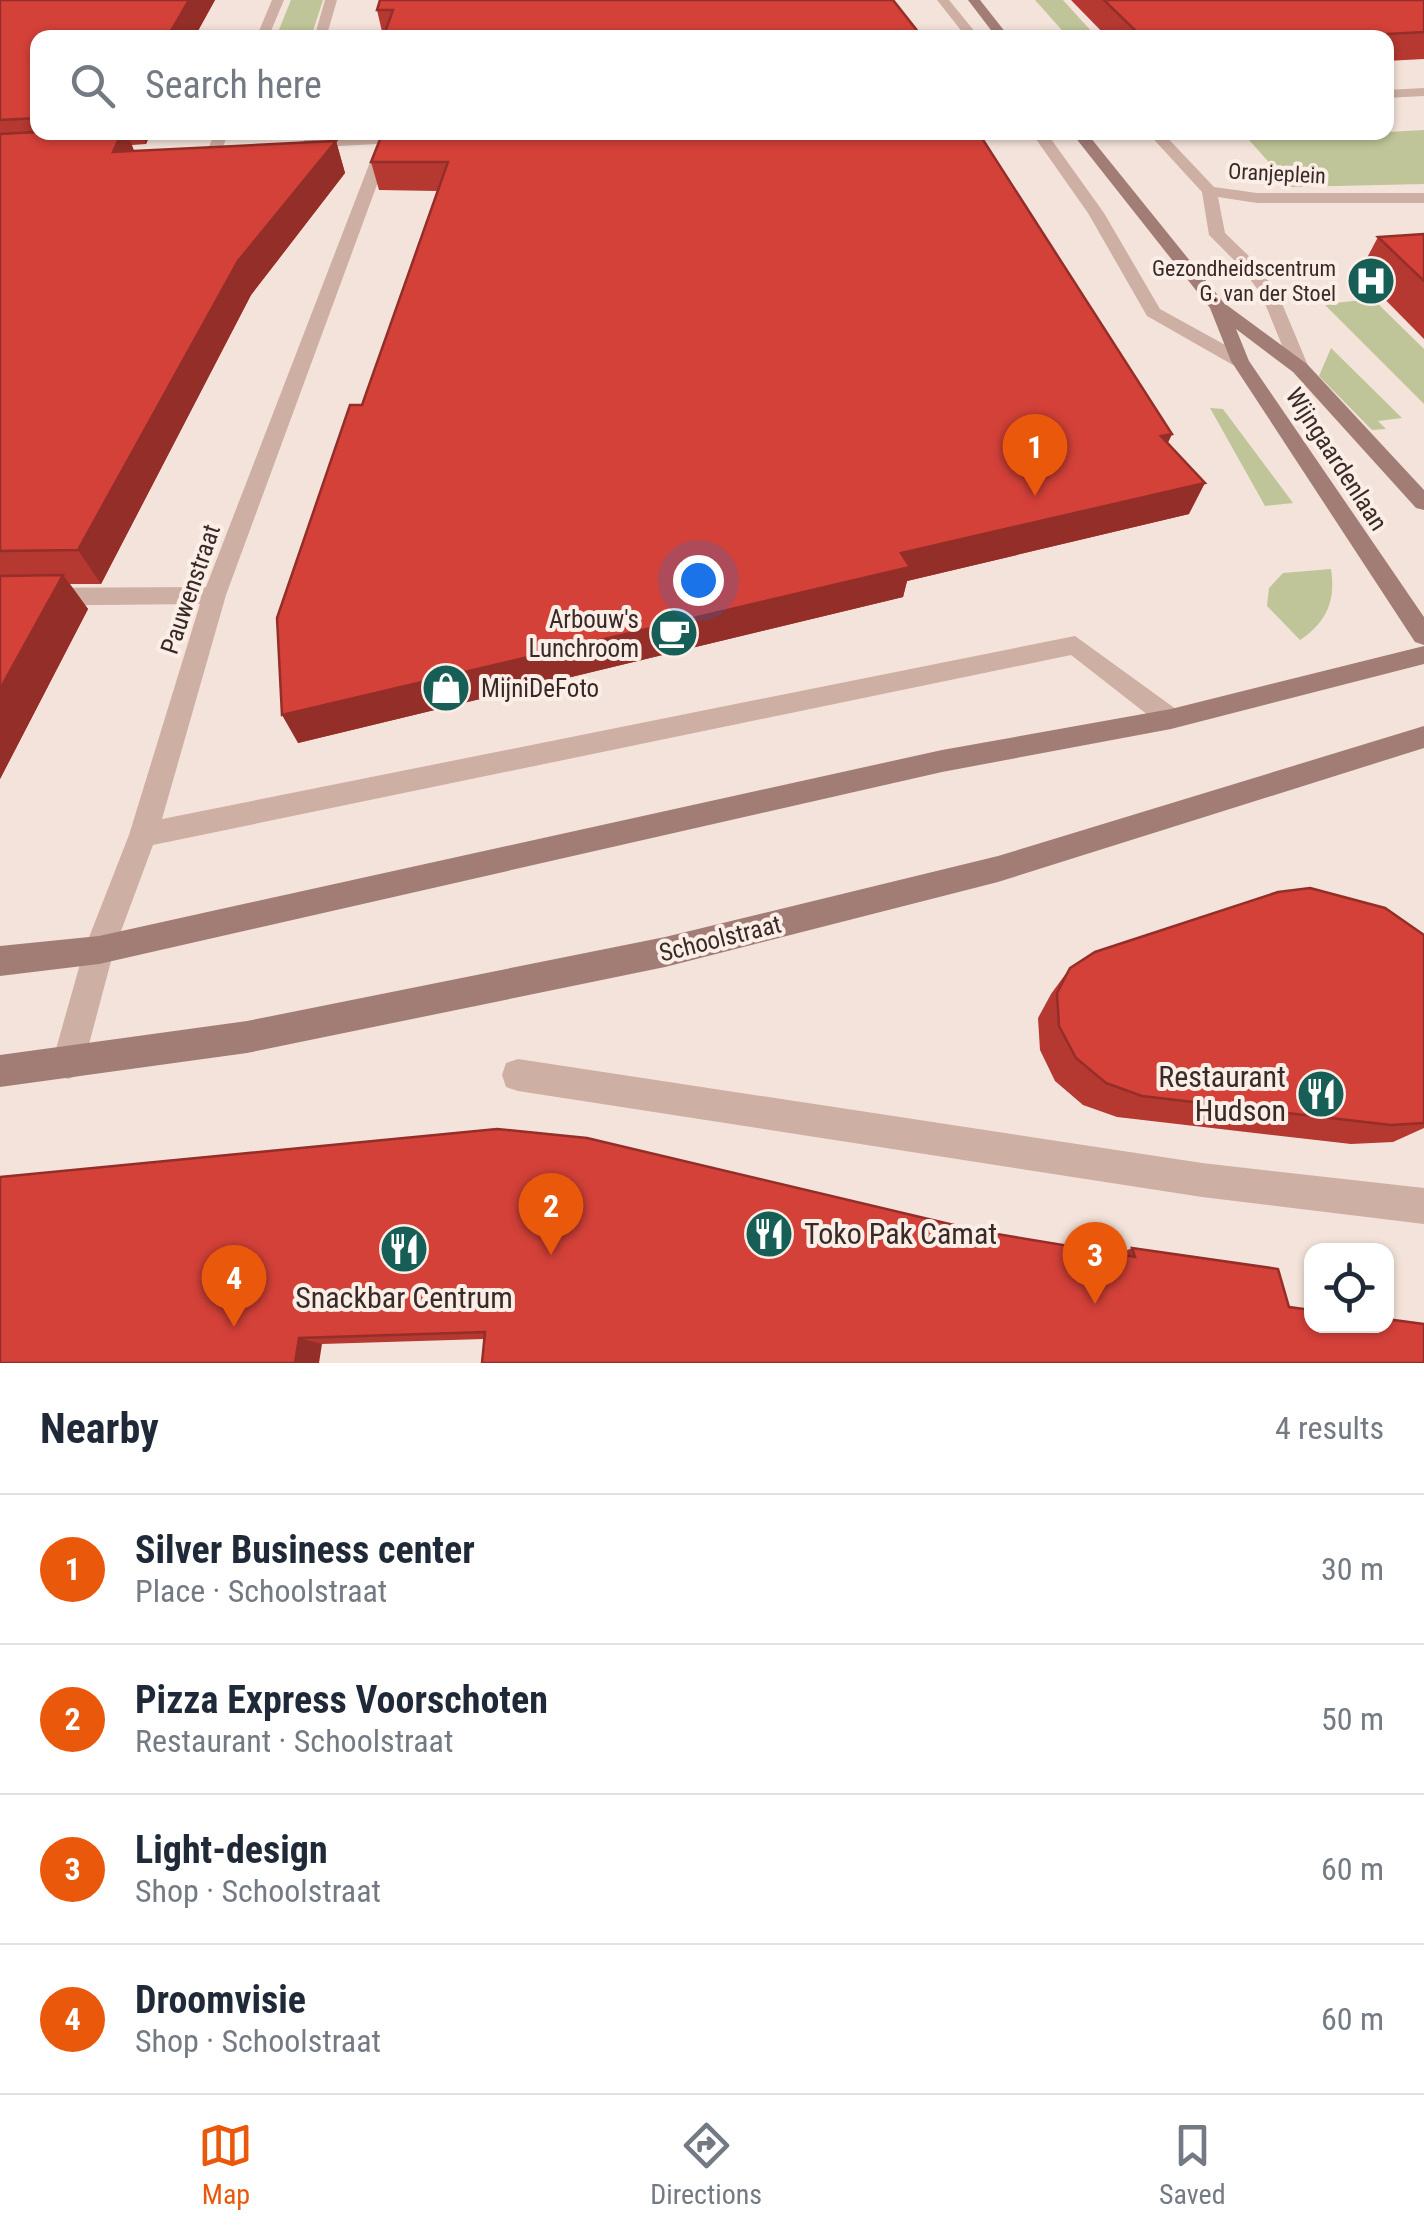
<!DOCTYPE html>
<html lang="en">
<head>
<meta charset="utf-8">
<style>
	body { margin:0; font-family:"Roboto Condensed",sans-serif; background:#f2f2f3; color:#1f2937 }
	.controls { position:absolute; right:30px; bottom:30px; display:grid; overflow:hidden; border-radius:20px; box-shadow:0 2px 8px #0004 }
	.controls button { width:90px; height:90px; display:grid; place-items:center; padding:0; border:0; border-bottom:2px solid #e0e1e3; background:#fff; color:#1f2937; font:50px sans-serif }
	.you { position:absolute; left:698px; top:580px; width:35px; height:35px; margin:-25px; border:8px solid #fff; border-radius:50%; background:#1a73e8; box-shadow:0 0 0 15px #1a73e833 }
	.badge { display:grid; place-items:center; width:65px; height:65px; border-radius:50%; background:#ea580c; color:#fff; font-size:32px; font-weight:700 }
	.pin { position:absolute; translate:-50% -82px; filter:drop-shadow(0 2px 5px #0008) }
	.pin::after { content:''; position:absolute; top:52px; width:35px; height:30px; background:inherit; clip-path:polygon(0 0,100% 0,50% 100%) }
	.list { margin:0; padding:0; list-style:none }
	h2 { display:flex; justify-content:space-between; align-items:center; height:130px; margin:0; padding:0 40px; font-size:42px }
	h2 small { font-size:32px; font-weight:400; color:#747a83 }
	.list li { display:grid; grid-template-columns:65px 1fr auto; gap:30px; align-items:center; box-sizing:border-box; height:150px; padding:0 40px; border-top:2px solid #e0e1e3 }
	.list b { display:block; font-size:38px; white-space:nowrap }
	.list p { margin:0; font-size:32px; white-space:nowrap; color:#747a83 }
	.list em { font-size:32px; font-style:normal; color:#747a83 }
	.icon { flex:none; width:55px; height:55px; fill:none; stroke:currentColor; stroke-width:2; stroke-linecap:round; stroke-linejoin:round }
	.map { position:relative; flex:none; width:1424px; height:1363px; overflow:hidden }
	.search { position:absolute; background:#fff; box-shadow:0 2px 8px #0004; left:30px; right:30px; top:30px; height:110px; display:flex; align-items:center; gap:25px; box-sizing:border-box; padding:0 35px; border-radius:20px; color:#747a83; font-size:38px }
	.sheet { height:730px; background:#fff }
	nav { display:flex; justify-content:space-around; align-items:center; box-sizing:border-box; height:140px; border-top:2px solid #e0e1e3; background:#fff; font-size:28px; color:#747a83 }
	nav a { display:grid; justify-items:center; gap:5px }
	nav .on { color:#ea580c }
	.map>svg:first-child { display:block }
	.green { fill:#bfc598 }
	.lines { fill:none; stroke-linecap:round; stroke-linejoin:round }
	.street { fill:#ceafa4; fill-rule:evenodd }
	.secondary { fill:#a27d76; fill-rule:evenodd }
	.wall { fill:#b53831 }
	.shaded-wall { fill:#942e28 }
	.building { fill:#d34139; stroke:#942e28; stroke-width:2.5 }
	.labels { text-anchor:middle; stroke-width:8; stroke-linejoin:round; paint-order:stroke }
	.far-street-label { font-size:22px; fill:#392927; stroke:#fbeee7 }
	.far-poi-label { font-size:22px; fill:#392927; stroke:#fbeee7; text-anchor:end }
	.street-label { font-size:25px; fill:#392927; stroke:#fbeee7 }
	.poi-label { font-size:25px; fill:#392927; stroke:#fbeee7; text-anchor:end }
	.near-poi-label { font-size:30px; fill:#392927; stroke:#fbeee7; text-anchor:end }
</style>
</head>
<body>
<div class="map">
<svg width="1424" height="1363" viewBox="0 0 1424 1363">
	<rect width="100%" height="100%" fill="#f4e3da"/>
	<g class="green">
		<polygon points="291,0 323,0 311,37 276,37"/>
		<polygon points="1035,0 1063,0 1092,32 1068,37"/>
		<polygon points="1424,130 1424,184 1291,187 1249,140"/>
		<polygon points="1373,299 1424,349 1424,404 1324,304"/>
		<polygon points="1331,348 1402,418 1378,421 1386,429 1372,430 1319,376"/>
		<polygon points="1210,408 1223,409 1293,503 1265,506"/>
		<path d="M1331,569c5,33 -5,53 -31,71l-33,-34 2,-18 14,-15z"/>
	</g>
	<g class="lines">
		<g class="street">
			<polygon points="272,0 284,0 268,38 256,38"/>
			<polygon points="325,0 337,0 326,38 314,38"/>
			<polygon points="937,0 949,0 980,38 967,38"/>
			<polygon points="1424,88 1424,96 1386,98 1386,90"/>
			<polygon points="215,132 229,132 222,149 215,153 208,149"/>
			<polygon points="1031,132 1046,132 1104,213 1160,309 1247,357 1247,365 1233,365 1147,316 1088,213"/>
			<polygon points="1147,132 1162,132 1214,187 1257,193 1424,193 1424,203 1257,203 1218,197 1225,233 1253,260 1278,294 1309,368 1307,372 1293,372 1261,294 1241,267 1209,235 1202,192"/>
			<polygon points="399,135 406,139 392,144 226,595 162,819 1075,636 1180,712 1184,719 1180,726 1162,726 1071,655 153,845 114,950 84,1063 80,1075 68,1079 56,1075 52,1063 84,950 129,835 200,604 0,606 0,588 206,587 377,144 305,148 298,144 305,140"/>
			<polygon points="518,1059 1202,1163 1424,1188 1424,1224 1202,1197 518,1091 506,1087 502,1075 506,1063"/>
		</g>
		<g class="secondary">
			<polygon points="968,0 980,0 1010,38 997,38"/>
			<polygon points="1071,132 1086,132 1224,303 1307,364 1424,490 1424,510 1416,508 1293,372 1236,329 1249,361 1424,617 1424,645 1415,642 1231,361 1210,308"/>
			<polygon points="1424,646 1424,664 1171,729 942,772 99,964 0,976 0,946 99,936 942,750 1171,709"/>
			<polygon points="1424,726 1424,748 998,882 665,967 247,1053 0,1087 0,1055 247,1021 665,937 998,856"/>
		</g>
	</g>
	<g class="wall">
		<polygon points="0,0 215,0 194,38 38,38 38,132 151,132 146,144 132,145 134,151 336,141 345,173 251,295 101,584 70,584 88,609 0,779"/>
		<polygon points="893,0 383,36 377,10"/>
		<polygon points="1071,0 1424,0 1424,59 1386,61 1386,38 1108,38"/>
		<polygon points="383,132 1172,434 1167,444 1189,514 907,581 903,597 298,743 362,405 437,191 379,190 371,162"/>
		<polygon points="1424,234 1424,339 1359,273 1378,237"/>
		<polygon points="1424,935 1424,1128 1393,1142 1351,1144 1117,1117 1083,1105 1055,1081 1040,1050 1038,1018 1051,994 1070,968"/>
		<polygon points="979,1231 1119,1254 1132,1248 1278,1269 484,1339 322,1344 0,1363"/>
	</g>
	<g class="shaded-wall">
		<polygon points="189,0 215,0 194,38 167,38"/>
		<polygon points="122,132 126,132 138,160 113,152"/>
		<polygon points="141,132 151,132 146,144"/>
		<polygon points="336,141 345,173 251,295 101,584 78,550 238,261"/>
		<polygon points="1172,434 1158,464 1161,436"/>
		<polygon points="1205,483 1189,514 907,581 903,597 298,743 282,715 901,553"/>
		<polygon points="63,575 88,609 0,779 0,689"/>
		<polygon points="299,1338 322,1344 319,1363 295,1363"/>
	</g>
	<g class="building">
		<polygon points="0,0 189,0 167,38 38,38 38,118 0,120"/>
		<polygon points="380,0 893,0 923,38 383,38 393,10 377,10"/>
		<polygon points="1104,0 1424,0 1424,32 1311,38 1143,38"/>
		<polygon points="38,132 122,132 113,152 336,141 238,261 78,550 0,551 0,134"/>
		<polygon points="383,132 978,132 1172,434 1161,436 1205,483 901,553 910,567 282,715 277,618 350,405 362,405 448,162 371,162"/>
		<polygon points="1424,234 1424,281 1378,237"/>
		<polygon points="63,575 0,689 0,576"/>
		<polygon points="1310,888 1385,908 1424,935 1424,1123 1391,1125 1142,1096 1106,1083 1076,1058 1059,1026 1057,993 1070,968 1095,952 1278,892"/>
		<polygon points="497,1129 587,1138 979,1231 1135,1257 1132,1248 1278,1269 1289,1307 1312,1310 1312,1326 1386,1326 1386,1319 1424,1324 1424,1363 482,1363 485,1332 299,1338 295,1363 0,1363 0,1177"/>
	</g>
	<defs>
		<g id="hospital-disc" transform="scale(2.5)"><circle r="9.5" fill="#175f56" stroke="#fbeee7"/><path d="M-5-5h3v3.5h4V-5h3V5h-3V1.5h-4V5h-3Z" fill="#fff"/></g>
		<g id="cafe-disc" transform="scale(2.5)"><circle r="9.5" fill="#175f56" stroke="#fbeee7"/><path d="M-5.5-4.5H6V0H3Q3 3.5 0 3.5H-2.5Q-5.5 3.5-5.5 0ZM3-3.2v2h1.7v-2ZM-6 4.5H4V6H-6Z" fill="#fff"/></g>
		<g id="shop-disc" transform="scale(2.5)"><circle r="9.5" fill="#175f56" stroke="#fbeee7"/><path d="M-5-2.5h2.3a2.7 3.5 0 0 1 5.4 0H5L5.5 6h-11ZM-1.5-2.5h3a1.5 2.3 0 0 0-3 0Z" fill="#fff"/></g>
		<g id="restaurant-disc" transform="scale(2.5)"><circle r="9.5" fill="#175f56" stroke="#fbeee7"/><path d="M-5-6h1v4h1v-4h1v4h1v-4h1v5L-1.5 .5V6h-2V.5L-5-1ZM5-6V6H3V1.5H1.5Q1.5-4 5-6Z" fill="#fff"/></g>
	</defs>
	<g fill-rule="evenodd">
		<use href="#hospital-disc" x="1371" y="281"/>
		<use href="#cafe-disc" x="674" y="633"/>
		<use href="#shop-disc" x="446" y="688"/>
		<use href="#restaurant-disc" x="1321" y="1094"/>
		<use href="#restaurant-disc" x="769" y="1234"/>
		<use href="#restaurant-disc" x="404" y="1249"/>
	</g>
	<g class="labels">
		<g class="far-street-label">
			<text transform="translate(1277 173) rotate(3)" y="8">Oranjeplein</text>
		</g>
		<g class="far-poi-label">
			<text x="1336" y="276">Gezondheidscentrum<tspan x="1336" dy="25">G. van der Stoel</tspan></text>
		</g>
		<g class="street-label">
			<text transform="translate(1337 459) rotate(57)" y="9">Wijngaardenlaan</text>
			<text transform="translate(190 589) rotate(-71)" y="9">Pauwenstraat</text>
			<text transform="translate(720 938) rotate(-14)" y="9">Schoolstraat</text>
		</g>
		<g class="poi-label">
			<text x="639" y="628">Arbouw's<tspan x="639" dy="29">Lunchroom</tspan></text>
			<text x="481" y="697" text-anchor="start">MijniDeFoto</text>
		</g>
		<g class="near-poi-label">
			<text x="1286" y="1087">Restaurant<tspan x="1286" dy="34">Hudson</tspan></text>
			<text x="804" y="1244" text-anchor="start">Toko Pak Camat</text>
			<text x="404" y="1308" text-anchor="middle">Snackbar Centrum</text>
		</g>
	</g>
</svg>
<div class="controls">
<button><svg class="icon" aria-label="locate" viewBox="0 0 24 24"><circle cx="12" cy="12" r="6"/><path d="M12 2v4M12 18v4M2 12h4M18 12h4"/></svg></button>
</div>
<div class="you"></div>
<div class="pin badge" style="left:1035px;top:496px">1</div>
<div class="pin badge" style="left:551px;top:1255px">2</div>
<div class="pin badge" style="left:1095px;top:1304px">3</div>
<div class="pin badge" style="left:234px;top:1327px">4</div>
<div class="search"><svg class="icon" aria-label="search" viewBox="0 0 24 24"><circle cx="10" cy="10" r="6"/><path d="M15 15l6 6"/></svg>Search here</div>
</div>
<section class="sheet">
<h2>Nearby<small>4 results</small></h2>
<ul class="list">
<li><span class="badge">1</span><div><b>Silver Business center</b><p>Place · Schoolstraat</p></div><em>30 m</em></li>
<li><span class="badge">2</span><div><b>Pizza Express Voorschoten</b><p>Restaurant · Schoolstraat</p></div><em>50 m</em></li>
<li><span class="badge">3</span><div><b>Light-design</b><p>Shop · Schoolstraat</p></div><em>60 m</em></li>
<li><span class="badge">4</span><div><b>Droomvisie</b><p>Shop · Schoolstraat</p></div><em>60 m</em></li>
</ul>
</section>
<nav>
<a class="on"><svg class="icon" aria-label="map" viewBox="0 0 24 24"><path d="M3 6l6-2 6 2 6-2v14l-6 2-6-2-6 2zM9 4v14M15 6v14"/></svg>Map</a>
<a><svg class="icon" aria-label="directions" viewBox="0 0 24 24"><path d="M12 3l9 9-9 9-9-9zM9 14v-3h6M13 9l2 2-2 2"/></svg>Directions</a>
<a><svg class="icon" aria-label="saved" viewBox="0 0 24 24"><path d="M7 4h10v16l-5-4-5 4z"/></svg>Saved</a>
</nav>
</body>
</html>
